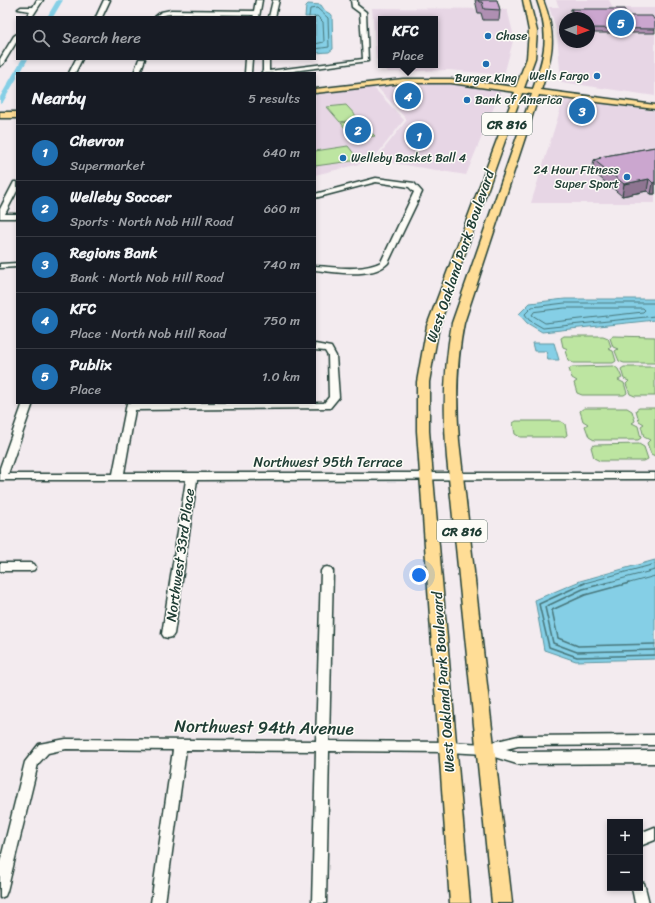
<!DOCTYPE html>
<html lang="en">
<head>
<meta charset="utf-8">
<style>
	body { margin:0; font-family:Sriracha,sans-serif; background:#242831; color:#f1f3f6 }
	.controls { position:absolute; right:12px; bottom:12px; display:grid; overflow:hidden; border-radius:0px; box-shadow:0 2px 6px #0003 }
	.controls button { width:36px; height:36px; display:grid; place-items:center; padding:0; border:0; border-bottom:1px solid #363941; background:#171b24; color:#f1f3f6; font:20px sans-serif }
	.compass { position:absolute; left:559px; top:12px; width:36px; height:36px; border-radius:50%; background:#171b24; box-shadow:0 2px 6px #0003; rotate:91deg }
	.you { position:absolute; left:419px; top:575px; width:14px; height:14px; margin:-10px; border:3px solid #fff; border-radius:50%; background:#1a73e8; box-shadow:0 0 0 6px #1a73e833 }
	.badge { display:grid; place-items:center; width:26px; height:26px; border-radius:50%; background:#1f6fb2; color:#fff; font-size:13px; font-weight:700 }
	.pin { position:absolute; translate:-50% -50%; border:2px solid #fff; box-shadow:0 1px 4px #0006 }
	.popup { position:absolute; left:378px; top:16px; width:60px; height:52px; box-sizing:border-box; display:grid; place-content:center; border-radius:0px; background:#171b24; filter:drop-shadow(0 1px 3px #0005); font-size:13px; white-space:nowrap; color:#9ea1a6 }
	.popup b { font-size:15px; color:#f1f3f6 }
	.popup::after { content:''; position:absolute; left:50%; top:100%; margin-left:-8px; border:8px solid transparent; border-top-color:#171b24 }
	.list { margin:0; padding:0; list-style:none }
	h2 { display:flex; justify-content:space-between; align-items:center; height:52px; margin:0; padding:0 16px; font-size:17px }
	h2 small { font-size:13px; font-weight:400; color:#9ea1a6 }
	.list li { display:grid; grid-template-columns:26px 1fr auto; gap:12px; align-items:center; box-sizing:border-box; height:56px; padding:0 16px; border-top:1px solid #363941 }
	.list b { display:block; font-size:15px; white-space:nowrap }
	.list p { margin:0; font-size:13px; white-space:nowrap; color:#9ea1a6 }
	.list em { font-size:13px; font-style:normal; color:#9ea1a6 }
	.icon { flex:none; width:22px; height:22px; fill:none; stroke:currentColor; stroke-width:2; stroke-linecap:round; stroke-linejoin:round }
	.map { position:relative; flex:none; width:655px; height:903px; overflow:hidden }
	.search { position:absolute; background:#171b24; box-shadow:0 2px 6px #0003; left:16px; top:16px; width:300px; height:44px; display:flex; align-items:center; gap:10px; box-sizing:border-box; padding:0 14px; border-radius:0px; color:#9ea1a6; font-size:15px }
	.panel { position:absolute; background:#171b24; box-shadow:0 2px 6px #0003; left:16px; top:72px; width:300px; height:332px; border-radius:0px }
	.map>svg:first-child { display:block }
	.built { fill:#e7d6e5; fill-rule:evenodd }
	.green { fill:#bde5a1; stroke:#6e916a }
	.water { fill:#85cfe6; stroke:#5c959f }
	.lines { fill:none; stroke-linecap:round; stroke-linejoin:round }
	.shore-far1 { stroke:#48777b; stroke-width:1 }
	.shore { stroke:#48777b; stroke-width:1.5 }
	.canal { fill:#85cfe6; fill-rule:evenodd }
	.minor-casing { stroke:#1f3d34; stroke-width:3 }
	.major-casing { stroke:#1f3d34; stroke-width:3 }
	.minor { fill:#fdfcf7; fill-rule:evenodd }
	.major { fill:#ffdd96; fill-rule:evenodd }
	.wall { fill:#af8fb2; stroke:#1f3d34 }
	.shaded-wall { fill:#8e7491; stroke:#1f3d34 }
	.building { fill:#cba6cf; stroke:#1f3d34 }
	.poi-dot { fill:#1f6fb2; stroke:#fdfcf7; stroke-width:1.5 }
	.labels { text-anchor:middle; stroke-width:3; stroke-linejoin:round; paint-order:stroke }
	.far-poi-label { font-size:12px; fill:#1f3d34; stroke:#fdfcf7; text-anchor:start }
	.shield { fill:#fdfcf7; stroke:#62766e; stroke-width:1 }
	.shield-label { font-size:13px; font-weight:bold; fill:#1f3d34 }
	.street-label { font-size:14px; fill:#1f3d34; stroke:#fdfcf7 }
	.near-street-label { font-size:17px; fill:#1f3d34; stroke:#fdfcf7 }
</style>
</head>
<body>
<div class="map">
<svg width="655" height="903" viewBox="0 0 655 903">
	<rect width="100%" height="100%" fill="#f3ebef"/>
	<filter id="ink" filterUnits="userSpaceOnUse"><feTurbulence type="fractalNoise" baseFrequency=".025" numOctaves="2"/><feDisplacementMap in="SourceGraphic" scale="8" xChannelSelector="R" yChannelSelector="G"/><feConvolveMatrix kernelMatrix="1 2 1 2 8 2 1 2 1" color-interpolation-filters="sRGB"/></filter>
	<g filter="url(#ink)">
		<g class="built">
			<path d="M556,0h53l4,8h42v88l-94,-14 -4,-50 -8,-25h10zM565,18h24v24h-24z"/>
			<polygon points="372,8 507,9 514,37 504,75 448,70 388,72 382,65 435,65 435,19 381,19 381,64 376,59"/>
			<polygon points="426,84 461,85 501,90 466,175 375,160 407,120 377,87"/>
			<polygon points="373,87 404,120 372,161 315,175 315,95"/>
			<polygon points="561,99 655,111 655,203 531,203 563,101"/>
		</g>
		<g class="green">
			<polygon points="346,105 359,119 340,122 327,107"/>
			<polygon points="360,121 375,136 354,139 341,123"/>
			<polygon points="348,146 359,160 315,166 315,151"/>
			<polygon points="564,336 603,336 608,338 611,347 608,349 613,351 616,361 613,363 573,363 568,360 565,351 568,349 563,347 561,338"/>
			<polygon points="613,336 655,337 655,363 624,363 619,361 615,351 618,349 613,347 610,338"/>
			<polygon points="614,366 618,369 622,378 618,380 624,383 627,393 624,395 582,395 577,393 574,383 577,381 572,378 569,369 572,367"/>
			<polygon points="624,367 655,367 655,396 635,396 630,394 626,384 629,381 624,379 621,369"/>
			<polygon points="584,408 627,408 632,411 635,421 632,423 638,426 641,438 638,440 594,440 589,437 585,426 588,424 583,421 580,411"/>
			<polygon points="639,408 655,408 655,456 651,454 647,443 650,440 644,437 641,426 644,424 639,421 636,410"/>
			<polygon points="516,421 560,421 565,424 567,435 564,437 520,437 515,434 513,423"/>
			<polygon points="639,444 644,447 648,459 644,461 600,461 594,458 591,447 594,445"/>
		</g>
		<g class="water">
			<polygon points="308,4 321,5 325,11 332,15 333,49 329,52 315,53 315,17 305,17 306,6"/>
			<polygon points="565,299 655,299 655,320 542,332 527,323 519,314 530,303"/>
			<polygon points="532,343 554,343 559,360 548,360 546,351 534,351"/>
			<polygon points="655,560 655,659 576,661 544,650 535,600 580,581"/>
		</g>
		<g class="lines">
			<g class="shore-far1">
				<polyline points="309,17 310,9 317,8 328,18 329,47 315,49"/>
				<polyline points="314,17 317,16 323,22 324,42 315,44"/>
				<polyline points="655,303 565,303 532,307 525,314 529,320 543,328 655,316"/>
				<polygon points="565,308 643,308 645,310 643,312 545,323 532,315 534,312"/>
				<polyline points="581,584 655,564"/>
				<polyline points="602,584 655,570"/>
				<polyline points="626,584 655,576"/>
			</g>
			<g class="shore">
				<polyline points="585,583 539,604 549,647 577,657 655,655"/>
				<polyline points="606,583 583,589 545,607 553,643 577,652 655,650"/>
				<polyline points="629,583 585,595 552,610 558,638 578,646 655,644"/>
			</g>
			<g class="canal">
				<polygon points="57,0 63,0 53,17 47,17"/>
				<polygon points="22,59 28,59 20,73 17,73 17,78 3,102 0,104 0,97"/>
			</g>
			<g class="minor-casing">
				<g id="minor">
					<polygon points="37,0 43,0 32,17 26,17 30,11 18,9 21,7 33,7"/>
					<polygon points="104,0 110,0 102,17 96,17"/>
					<path d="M256,0h6l-3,17h-6l1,-2 -83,-1c-6,0 -10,3 -16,3l6,-5 10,-2 83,1z"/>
					<polygon points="273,0 279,0 275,17 269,17"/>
					<polygon points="351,0 357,0 357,5 366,12 368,61 278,73 261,73 263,71 263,59 269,59 269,71 363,59 360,13 352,7"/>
					<polygon points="17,34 17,41 3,64 0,66 0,59 14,36"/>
					<polygon points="76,59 82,59 75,73 69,73"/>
					<polygon points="139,59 145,59 140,73 134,73"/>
					<polygon points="246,59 252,59 251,73 245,73"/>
					<path d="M376,178l38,5 8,9 -34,71c-15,16 -53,9 -73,7v-4c21,1 46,6 66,-4l33,-70 -5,-5 -33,-5 -61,16v-4z"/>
					<polygon points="14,182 17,182 17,191 5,214 17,214 17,218 0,218 0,209"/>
					<polygon points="17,263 17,267 0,268 0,264"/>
					<polygon points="315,344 331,347 336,356 339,397 330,408 135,410 124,473 655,473 655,479 197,480 174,634 172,637 168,638 164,637 162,634 186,480 0,480 0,468 23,403 33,403 8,474 113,474 127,403 324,403 329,397 328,356 325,351 315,350"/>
					<polygon points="0,563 30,563 34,564 36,567 34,570 30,571 0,571"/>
					<polygon points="327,567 331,568 333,571 329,741 448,742 485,744 518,736 655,735 655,745 518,746 506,749 517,752 655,751 655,763 517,764 485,754 448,752 329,751 326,903 312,903 316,751 186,750 165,903 151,903 173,750 66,749 48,753 38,764 7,891 5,896 0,898 0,862 25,762 39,744 66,739 316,741 321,571 323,568"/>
					<polygon points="655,827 655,840 640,846 640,833"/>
					<polygon points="640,882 644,883 649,903 635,903 632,888 640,888"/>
				</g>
			</g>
			<g class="major-casing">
				<g id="major">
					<path d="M523,0h6l8,31 -2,27 -11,30 9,1c12,-35 17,-53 4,-89h6c14,36 10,54 -2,90l114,15v4l-116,-14 -75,228c-8,39 -8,78 -5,118l53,462h-20l-45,-445c-4,-46 -3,-90 5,-135l80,-229 -10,-1 -83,233 -10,56v49l41,472h-20l-33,-472v-49l10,-56 88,-234 -64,-9h-48l-88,10v-4l88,-10h48l65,8 11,-29 2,-27z"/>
					<rect x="0" y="112" width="17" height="6"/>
				</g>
			</g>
			<use href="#minor" class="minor"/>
			<use href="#major" class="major"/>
		</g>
		<g class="wall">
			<polygon points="475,0 497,0 500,10 499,20 483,20 481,13 478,13"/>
			<polygon points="571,9 628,16 655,21 655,33 589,33 589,18 573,18 571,14"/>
			<polygon points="426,126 426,132 421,141 411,140 411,134"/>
			<polygon points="655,147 655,194 651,194 647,191 622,196 592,171 594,160 599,159 600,157"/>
		</g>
		<g class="shaded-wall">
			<polygon points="426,126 426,132 421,141 421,136"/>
			<polygon points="649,179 647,191 622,196 624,184"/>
			<polygon points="655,182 655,194 651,194 653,183"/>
		</g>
		<g class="building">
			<polygon points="478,0 497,0 500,10 484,9 482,2 479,2"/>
			<polygon points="571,9 624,9 628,16 652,16 655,21 655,29 589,28 589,18 576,18"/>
			<polygon points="416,125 426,126 421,136 411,134"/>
			<polygon points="655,147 655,182 653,183 649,179 624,184 594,160 601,158 600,157"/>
		</g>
	</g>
	<g class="poi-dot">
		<circle cx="488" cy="36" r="4"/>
		<circle cx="486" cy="64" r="4"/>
		<circle cx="597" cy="76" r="4"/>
		<circle cx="467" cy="100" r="4"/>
		<circle cx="343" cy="158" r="4"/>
		<circle cx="627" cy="177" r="4"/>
	</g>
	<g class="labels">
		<g class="far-poi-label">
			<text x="496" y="40">Chase</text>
			<text x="589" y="80" text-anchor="end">Wells Fargo</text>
			<text x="486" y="82" text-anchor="middle">Burger King</text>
			<text x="475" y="104">Bank of America</text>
			<text x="351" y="162">Welleby Basket Ball 4</text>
			<text x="619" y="174" text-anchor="end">24 Hour Fitness<tspan x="619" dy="14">Super Sport</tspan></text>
		</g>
		<g class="shield">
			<rect x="482" y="113" width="50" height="22" rx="3"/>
			<rect x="437" y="520" width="50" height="22" rx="3"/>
		</g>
		<g class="shield-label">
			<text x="507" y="129">CR 816</text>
			<text x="462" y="536">CR 816</text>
		</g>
		<g class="street-label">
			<text transform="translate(460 256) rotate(-71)" y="5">West Oakland Park Boulevard</text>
			<text x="328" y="467">Northwest 95th Terrace</text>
			<text transform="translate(180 555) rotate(-82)" y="5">Northwest 33rd Place</text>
			<text transform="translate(443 682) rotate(-94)" y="5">West Oakland Park Boulevard</text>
		</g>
		<g class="near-street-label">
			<text transform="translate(264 727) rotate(1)" y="6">Northwest 94th Avenue</text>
		</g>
	</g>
</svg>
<div class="controls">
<button>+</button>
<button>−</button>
</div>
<svg class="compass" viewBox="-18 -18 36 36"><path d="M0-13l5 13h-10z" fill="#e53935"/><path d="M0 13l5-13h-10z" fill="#9ea1a6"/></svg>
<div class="you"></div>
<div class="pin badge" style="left:419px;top:136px">1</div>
<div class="pin badge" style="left:358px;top:130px">2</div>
<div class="pin badge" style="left:582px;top:111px">3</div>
<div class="pin badge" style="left:408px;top:96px">4</div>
<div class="popup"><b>KFC</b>Place</div>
<div class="pin badge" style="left:621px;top:23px">5</div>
<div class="search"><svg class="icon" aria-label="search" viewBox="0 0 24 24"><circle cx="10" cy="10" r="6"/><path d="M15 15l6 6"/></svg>Search here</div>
<section class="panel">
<h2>Nearby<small>5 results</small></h2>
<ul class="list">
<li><span class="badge">1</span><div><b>Chevron</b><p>Supermarket</p></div><em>640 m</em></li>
<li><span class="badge">2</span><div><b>Welleby Soccer</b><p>Sports · North Nob Hill Road</p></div><em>660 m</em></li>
<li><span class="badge">3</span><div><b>Regions Bank</b><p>Bank · North Nob Hill Road</p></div><em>740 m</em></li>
<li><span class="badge">4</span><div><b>KFC</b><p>Place · North Nob Hill Road</p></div><em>750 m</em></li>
<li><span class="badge">5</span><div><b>Publix</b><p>Place</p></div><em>1.0 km</em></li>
</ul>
</section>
</div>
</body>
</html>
